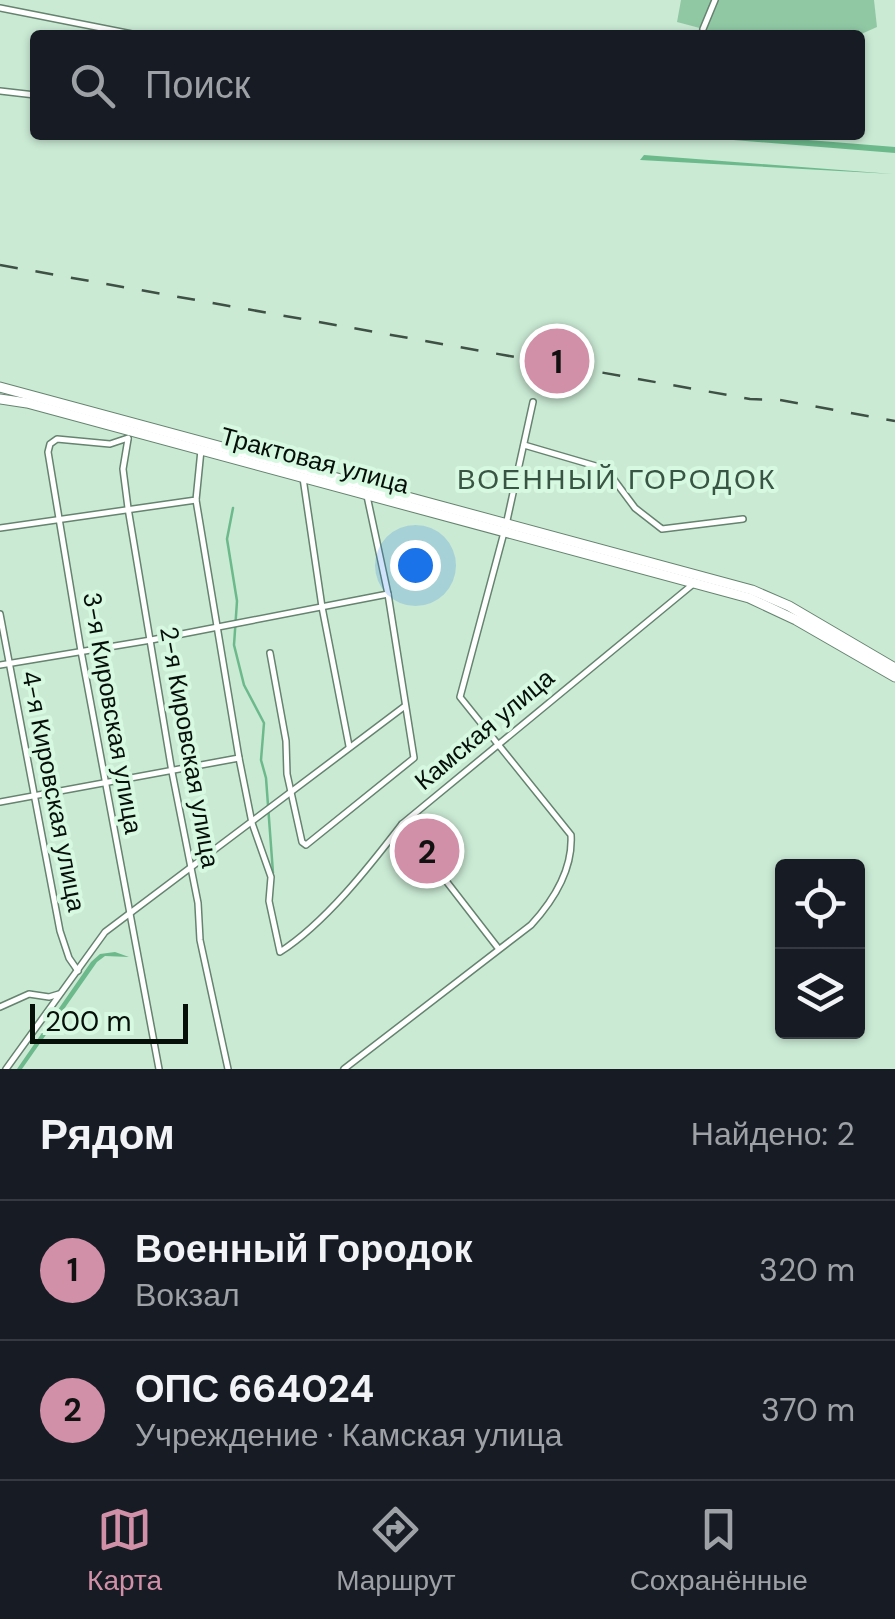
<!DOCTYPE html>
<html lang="ru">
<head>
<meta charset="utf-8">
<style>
	body { margin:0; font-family:"DM Sans",sans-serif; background:#242831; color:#f1f3f6 }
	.controls { position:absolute; right:30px; bottom:30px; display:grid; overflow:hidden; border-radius:10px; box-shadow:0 2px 8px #0004 }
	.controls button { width:90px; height:90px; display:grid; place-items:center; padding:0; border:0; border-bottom:2px solid #363941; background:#171b24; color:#f1f3f6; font:50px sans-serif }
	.scale { position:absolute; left:30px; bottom:25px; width:158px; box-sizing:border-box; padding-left:10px; border:5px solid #061009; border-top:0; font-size:28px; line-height:35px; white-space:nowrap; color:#061009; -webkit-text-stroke:8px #d7f8e1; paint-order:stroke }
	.you { position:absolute; left:415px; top:565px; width:35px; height:35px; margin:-25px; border:8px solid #fff; border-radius:50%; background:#1a73e8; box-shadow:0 0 0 15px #1a73e833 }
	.badge { display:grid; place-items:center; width:65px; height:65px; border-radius:50%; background:#d190a8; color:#111; font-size:32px; font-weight:700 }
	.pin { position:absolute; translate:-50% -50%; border:5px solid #fff; box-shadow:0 2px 10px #0006 }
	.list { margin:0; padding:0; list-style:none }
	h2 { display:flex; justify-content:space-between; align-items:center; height:130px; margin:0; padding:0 40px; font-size:42px }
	h2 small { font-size:32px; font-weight:400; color:#9ea1a6 }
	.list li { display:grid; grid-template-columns:65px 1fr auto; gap:30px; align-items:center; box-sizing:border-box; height:140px; padding:0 40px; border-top:2px solid #363941 }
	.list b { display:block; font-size:38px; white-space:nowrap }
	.list p { margin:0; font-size:32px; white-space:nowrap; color:#9ea1a6 }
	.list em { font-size:32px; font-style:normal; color:#9ea1a6 }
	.icon { flex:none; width:55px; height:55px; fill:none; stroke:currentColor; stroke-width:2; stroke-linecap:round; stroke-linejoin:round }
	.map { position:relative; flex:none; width:895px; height:1069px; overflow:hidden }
	.search { position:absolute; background:#171b24; box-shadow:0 2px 8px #0004; left:30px; right:30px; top:30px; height:110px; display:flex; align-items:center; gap:25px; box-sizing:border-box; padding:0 35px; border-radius:10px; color:#9ea1a6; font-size:38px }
	.sheet { height:410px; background:#171b24 }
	nav { display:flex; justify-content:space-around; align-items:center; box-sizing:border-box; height:140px; border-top:2px solid #363941; background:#171b24; font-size:28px; color:#9ea1a6 }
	nav a { display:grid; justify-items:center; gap:5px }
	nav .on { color:#d190a8 }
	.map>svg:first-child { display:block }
	.green { fill:#90c8a4 }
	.water { fill:#6cb98b }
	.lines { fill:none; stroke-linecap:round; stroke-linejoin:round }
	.stream { stroke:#6cb98b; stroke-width:2.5 }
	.minor-casing { stroke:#65836f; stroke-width:8 }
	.primary-casing { stroke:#65836f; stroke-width:11 }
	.minor { stroke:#fff; stroke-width:5 }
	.primary { stroke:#fff; stroke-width:9 }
	.rail { stroke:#3f5044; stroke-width:2.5; stroke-dasharray:18 18; stroke-linecap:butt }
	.labels { text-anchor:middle; stroke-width:8; stroke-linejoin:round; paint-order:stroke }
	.street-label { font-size:25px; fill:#061009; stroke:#d7f8e1 }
	.neighbourhood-label { font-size:28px; letter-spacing:2.5px; fill:#385442; stroke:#d7f8e1 }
</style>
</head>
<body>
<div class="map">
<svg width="895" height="1069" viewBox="0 0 895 1069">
	<rect width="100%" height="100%" fill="#caead4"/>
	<polygon class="green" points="681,0 874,0 877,27 859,35 726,35 677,22"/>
	<g class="water">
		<polygon points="672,135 747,135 895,147 895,153"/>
		<polygon points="644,155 893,174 640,160"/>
		<polygon points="115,952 129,957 105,956 97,962 22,1069 17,1069 91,962 100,954"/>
	</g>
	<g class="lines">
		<polyline class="stream" points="233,508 227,539 237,601 234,645 244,685 264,723 261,760 266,778 273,873"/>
		<g class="minor-casing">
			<g id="minor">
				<polyline points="0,8 137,35"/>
				<polyline points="703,29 715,0"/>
				<polyline points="0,91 35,95"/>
				<polyline points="128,438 110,444 57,439 50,444 48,452 81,651 159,1069"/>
				<polyline points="128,439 123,469 128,508 172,772 198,903 200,940 228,1069"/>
				<polyline points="524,445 606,469 635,508 662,529 743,519"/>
				<polyline points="303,478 322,607 349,746"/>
				<path d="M196,500l43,258 13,65 19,54 -2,24 11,51c45,-29 89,-85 122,-128l290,-239"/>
				<polyline points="0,528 196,500 201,450"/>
				<polyline points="0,614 60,931 69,958 78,971"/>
				<polyline points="270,653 286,741 287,774 302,842 306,845 414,758 388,594 367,496"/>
				<polyline points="0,665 151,640 388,594"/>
				<polyline points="0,802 239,758"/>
				<polyline points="402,824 498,948"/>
				<polyline points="0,1007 29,994 49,997 59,994"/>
				<polyline points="6,1069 105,932 405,706"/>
				<path d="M344,1069l187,-144c22,-24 42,-56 40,-90l-111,-138 46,-172 27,-123"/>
			</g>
		</g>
		<g class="primary-casing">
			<g id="primary">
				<polyline points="0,387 752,590 789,606 895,668"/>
				<polyline points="0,399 27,403 749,598 796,620 895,677"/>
			</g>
		</g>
		<use href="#minor" class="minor"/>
		<use href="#primary" class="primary"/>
		<polyline class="rail" points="0,265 750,399 780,400 895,421"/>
	</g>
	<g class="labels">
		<g class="street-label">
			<text transform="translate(315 460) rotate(15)" y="9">Трактовая улица</text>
			<text transform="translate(113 713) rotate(80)" y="9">3-я Кировская улица</text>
			<text transform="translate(484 729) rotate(-40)" y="9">Камская улица</text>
			<text transform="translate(190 747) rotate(80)" y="9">2-я Кировская улица</text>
			<text transform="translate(54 791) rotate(79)" y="9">4-я Кировская улица</text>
		</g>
		<g class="neighbourhood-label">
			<text x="617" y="489">ВОЕННЫЙ ГОРОДОК</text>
		</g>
	</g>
</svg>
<div class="controls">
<button><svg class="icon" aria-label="locate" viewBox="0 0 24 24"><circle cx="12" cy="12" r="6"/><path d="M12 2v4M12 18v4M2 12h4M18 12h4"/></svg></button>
<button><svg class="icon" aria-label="layers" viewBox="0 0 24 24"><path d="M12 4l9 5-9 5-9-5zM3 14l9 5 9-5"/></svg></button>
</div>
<div class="scale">200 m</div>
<div class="you"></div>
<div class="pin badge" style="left:557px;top:361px">1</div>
<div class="pin badge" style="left:427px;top:851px">2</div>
<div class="search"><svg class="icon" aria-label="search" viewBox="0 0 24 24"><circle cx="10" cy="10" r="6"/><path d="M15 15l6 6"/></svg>Поиск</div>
</div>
<section class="sheet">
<h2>Рядом<small>Найдено: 2</small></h2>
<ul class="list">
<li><span class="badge">1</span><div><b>Военный Городок</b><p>Вокзал</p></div><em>320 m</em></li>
<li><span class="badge">2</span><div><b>ОПС 664024</b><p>Учреждение · Камская улица</p></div><em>370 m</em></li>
</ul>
</section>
<nav>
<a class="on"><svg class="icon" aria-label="map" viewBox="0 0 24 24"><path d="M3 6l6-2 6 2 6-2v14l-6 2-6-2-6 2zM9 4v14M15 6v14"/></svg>Карта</a>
<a><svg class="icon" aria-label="directions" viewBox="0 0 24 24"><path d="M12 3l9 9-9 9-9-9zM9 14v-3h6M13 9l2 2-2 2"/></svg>Маршрут</a>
<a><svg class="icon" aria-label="saved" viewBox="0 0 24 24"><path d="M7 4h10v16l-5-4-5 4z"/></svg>Сохранённые</a>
</nav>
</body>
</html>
